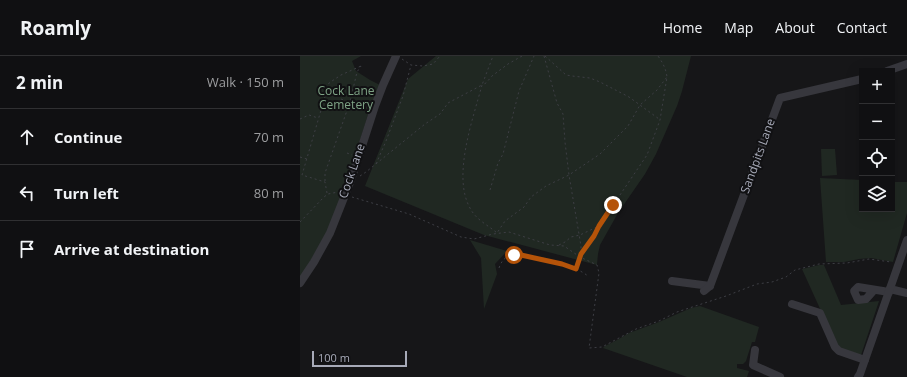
<!DOCTYPE html>
<html lang="en">
<head>
<meta charset="utf-8">
<style>
	body { margin:0; font-family:"Open Sans",sans-serif; background:#1e1e20; color:#f1f3f6 }
	.controls { position:absolute; right:12px; top:12px; display:grid; overflow:hidden; border-radius:0px; box-shadow:0 4px 16px #0002 }
	.controls button { width:36px; height:36px; display:grid; place-items:center; padding:0; border:0; border-bottom:1px solid #303032; background:#101012; color:#f1f3f6; font:20px sans-serif }
	.scale { position:absolute; left:12px; bottom:10px; width:95px; box-sizing:border-box; padding-left:4px; border:2px solid #a7aab8; border-top:0; font-size:11px; line-height:14px; white-space:nowrap; color:#a7aab8; -webkit-text-stroke:3px #111113; paint-order:stroke }
	.stop { position:absolute; width:12px; height:12px; margin:-9px; border:3px solid #b45309; border-radius:50%; background:#fff }
	.stop.end { background:#b45309; border-color:#fff; box-shadow:0 1px 4px #0008 }
	.list { margin:0; padding:0; list-style:none }
	h2 { display:flex; justify-content:space-between; align-items:center; height:52px; margin:0; padding:0 16px; font-size:17px }
	h2 small { font-size:13px; font-weight:400; color:#9c9d9f }
	.list li { display:grid; grid-template-columns:26px 1fr auto; gap:12px; align-items:center; box-sizing:border-box; height:56px; padding:0 16px; border-top:1px solid #303032 }
	.list b { display:block; font-size:15px; white-space:nowrap }
	.list em { font-size:13px; font-style:normal; color:#9c9d9f }
	.icon { flex:none; width:22px; height:22px; fill:none; stroke:currentColor; stroke-width:2; stroke-linecap:round; stroke-linejoin:round }
	.map { position:relative; flex:none; width:607px; height:321px; overflow:hidden }
	header { display:flex; align-items:center; gap:24px; box-sizing:border-box; height:56px; padding:0 20px; background:#101012; border-bottom:1px solid #303032 }
	header strong { font-size:19px }
	nav { display:flex; gap:22px; margin-inline-start:auto; font-size:14px }
	main { display:flex }
	aside { flex:1; background:#101012 }
	.map>svg:first-child { display:block }
	.green { fill:#202822 }
	.lines { fill:none; stroke-linecap:round; stroke-linejoin:round }
	.path { stroke:#3d3e44; stroke-width:1; stroke-dasharray:2 3; stroke-linecap:butt }
	.minor { stroke:#37373d; stroke-width:8 }
	.route { stroke:#b45309; stroke-width:5 }
	.labels { text-anchor:middle; stroke-width:4; stroke-linejoin:round; paint-order:stroke }
	.park-label { font-size:12px; fill:#7ea385; stroke:#111113 }
	.street-label { font-size:12px; fill:#a7aab8; stroke:#111113 }
</style>
</head>
<body>
<header>
<strong>Roamly</strong>
<nav><a>Home</a><a>Map</a><a>About</a><a>Contact</a></nav>
</header>
<main>
<aside>
<h2>2 min<small>Walk · 150 m</small></h2>
<ul class="list">
<li><svg class="icon" aria-label="ahead" viewBox="0 0 24 24"><path d="M12 20V5M6 11l6-6 6 6"/></svg><div><b>Continue</b></div><em>70 m</em></li>
<li><svg class="icon" aria-label="left" viewBox="0 0 24 24"><path d="M17 20v-9H6M10 6l-5 5 5 5"/></svg><div><b>Turn left</b></div><em>80 m</em></li>
<li><svg class="icon" aria-label="arrive" viewBox="0 0 24 24"><path d="M6 21V4h12l-3 4 3 4H6"/></svg><div><b>Arrive at destination</b></div></li>
</ul>
</aside>
<div class="map">
<svg width="607" height="321" viewBox="0 0 607 321">
	<rect width="100%" height="100%" fill="#161618"/>
	<g class="green">
		<polygon points="0,0 61,0 52,5 56,15 70,24 80,29 67,62 37,157 0,224"/>
		<polygon points="136,0 391,0 382,35 377,50 356,98 345,118 318,157 300,189 298,198 297,208 297,209 184,179 65,130 108,23"/>
		<polygon points="521,93 535,93 537,119 522,120"/>
		<polygon points="520,122 562,124 562,153 592,153 592,126 607,126 607,157 593,206 571,202 559,203 544,206 526,206"/>
		<polygon points="170,184 207,195 195,208 197,218 184,253 181,202"/>
		<polygon points="519,209 524,209 541,249 579,245 561,299 558,300 537,290 502,213"/>
		<polygon points="400,250 459,271 455,286 452,286 446,305 443,308 437,308 437,312 449,315 447,321 387,321 303,292 305,290 317,284 329,277 359,266 391,252"/>
	</g>
	<g class="lines">
		<g class="path">
			<path d="M222,0l-14,8 -16,12 -6,7 -4,2c-9,34 -30,91 -12,123 6,12 18,17 27,25l8,-12 19,-14 7,-10 15,-11 23,-11 31,-21 28,-28 12,-21 17,-15 10,-13"/>
			<polyline points="244,0 257,47 263,58 265,86 269,119 281,190 281,197 276,213"/>
			<polyline points="245,0 266,19 272,20 290,22 300,26 329,41 359,63"/>
			<polyline points="102,3 111,9 123,10 133,8 140,0"/>
			<polyline points="41,43 50,46"/>
			<polyline points="0,63 9,59 18,62"/>
			<polyline points="47,97 52,99"/>
			<polyline points="0,101 7,103"/>
			<polyline points="76,108 86,85 103,40 111,9"/>
			<polyline points="60,120 66,116 125,68 140,58 148,47 182,29 193,0"/>
			<polyline points="25,125 25,117 50,46 57,16 61,10"/>
			<polyline points="190,134 198,107 203,98 219,35 234,0"/>
			<polyline points="27,137 25,126 2,119 29,27 41,19 61,10"/>
			<polyline points="52,141 109,158 161,181 174,183 193,178 209,176 250,189 264,190 280,201 297,209 299,217 289,292 302,291 336,273 359,265 377,256 426,240 457,228 472,226 486,221 495,214 519,208 547,207 569,203 591,206"/>
			<polyline points="0,166 24,141 28,138 38,136"/>
			<polyline points="259,189 265,186 271,181 280,179 299,170"/>
			<path d="M281,197l13,-17 5,-10 48,-71 13,-35 7,-43c-1,-8 -4,-14 -9,-21"/>
			<path d="M199,212c2,-6 5,-10 10,-12 12,-4 53,8 65,12 5,2 10,5 14,8"/>
		</g>
		<g class="minor">
			<polyline points="587,15 607,8"/>
			<polyline points="372,225 410,230"/>
			<polyline points="0,227 14,206 30,177 51,124 75,50 83,29 96,0"/>
			<polyline points="590,233 607,237"/>
			<polyline points="574,234 566,243 558,244 554,235 558,231 589,236"/>
			<polyline points="404,235 410,230 480,42 562,23"/>
			<polyline points="492,248 520,257 535,291 539,295 565,304"/>
			<polyline points="455,294 453,309 480,321"/>
			<polyline points="558,321 560,318 607,184"/>
		</g>
	</g>
	<g class="lines">
		<polyline class="route" points="214,199 221,199 262,208 276,213 281,198 294,180 299,170 313,149"/>
	</g>
	<g class="labels">
		<g class="park-label">
			<text x="46" y="39">Cock Lane<tspan x="46" dy="14">Cemetery</tspan></text>
		</g>
		<g class="street-label">
			<text transform="translate(458 100) rotate(-70)" y="4">Sandpits Lane</text>
			<text transform="translate(52 115) rotate(-71)" y="4">Cock Lane</text>
		</g>
	</g>
</svg>
<div class="controls">
<button>+</button>
<button>−</button>
<button><svg class="icon" aria-label="locate" viewBox="0 0 24 24"><circle cx="12" cy="12" r="6"/><path d="M12 2v4M12 18v4M2 12h4M18 12h4"/></svg></button>
<button><svg class="icon" aria-label="layers" viewBox="0 0 24 24"><path d="M12 4l9 5-9 5-9-5zM3 14l9 5 9-5"/></svg></button>
</div>
<div class="scale">100 m</div>
<div class="stop" style="left:214px;top:199px"></div>
<div class="stop end" style="left:313px;top:149px"></div>
</div>
</main>
</body>
</html>
